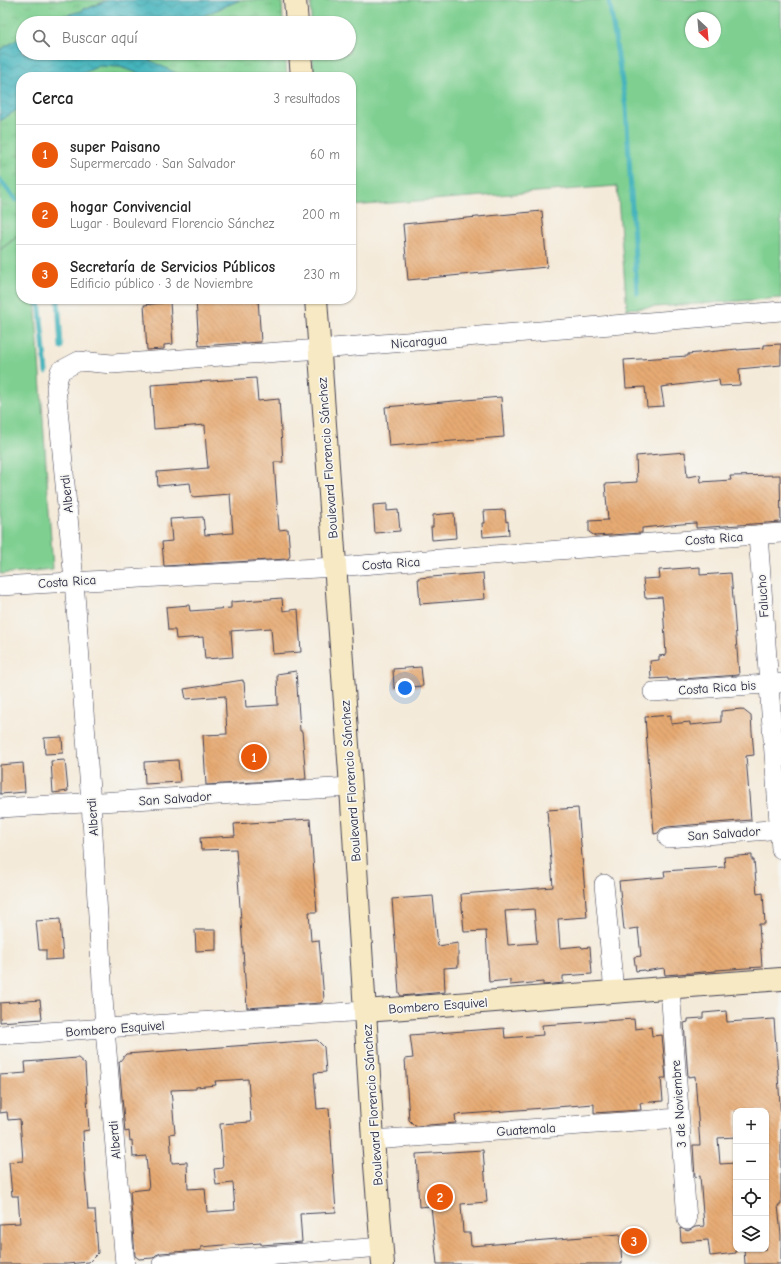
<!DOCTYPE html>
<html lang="es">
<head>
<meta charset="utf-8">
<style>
	body { margin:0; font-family:"Comic Neue",sans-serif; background:#f2f2f2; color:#222 }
	.controls { position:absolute; right:12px; bottom:12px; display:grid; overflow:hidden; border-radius:8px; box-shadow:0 1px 3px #0004 }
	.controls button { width:36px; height:36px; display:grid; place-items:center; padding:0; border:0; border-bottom:1px solid #e0e0e0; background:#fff; color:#222; font:20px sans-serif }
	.compass { position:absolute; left:685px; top:12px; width:36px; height:36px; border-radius:50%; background:#fff; box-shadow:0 1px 3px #0004; rotate:154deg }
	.you { position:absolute; left:405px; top:688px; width:14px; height:14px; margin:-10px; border:3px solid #fff; border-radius:50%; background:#1a73e8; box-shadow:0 0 0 6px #1a73e833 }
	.badge { display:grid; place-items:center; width:26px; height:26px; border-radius:50%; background:#ea580c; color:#fff; font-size:13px; font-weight:700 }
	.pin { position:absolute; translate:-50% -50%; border:2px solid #fff; box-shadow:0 1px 4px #0006 }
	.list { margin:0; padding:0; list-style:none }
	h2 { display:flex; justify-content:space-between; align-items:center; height:52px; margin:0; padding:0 16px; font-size:17px }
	h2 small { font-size:13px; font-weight:400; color:#767676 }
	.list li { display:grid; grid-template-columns:26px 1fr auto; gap:12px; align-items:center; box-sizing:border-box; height:60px; padding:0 16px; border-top:1px solid #e0e0e0 }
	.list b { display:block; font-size:15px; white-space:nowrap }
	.list p { margin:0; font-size:13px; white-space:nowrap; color:#767676 }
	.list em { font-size:13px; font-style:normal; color:#767676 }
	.icon { flex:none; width:22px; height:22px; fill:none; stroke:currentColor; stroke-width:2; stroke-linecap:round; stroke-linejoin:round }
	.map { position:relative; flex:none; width:781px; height:1264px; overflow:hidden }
	.search { position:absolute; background:#fff; box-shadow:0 1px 3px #0004; left:16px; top:16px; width:340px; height:44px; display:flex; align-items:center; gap:10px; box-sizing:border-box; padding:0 14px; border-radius:22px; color:#767676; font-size:15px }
	.panel { position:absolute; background:#fff; box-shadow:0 1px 3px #0004; left:16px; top:72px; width:340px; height:232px; border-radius:16px }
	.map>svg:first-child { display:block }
	.grass { fill:#7ecf90; stroke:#507866; fill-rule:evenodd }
	.park { fill:url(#park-tufts); stroke:#507866 }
	.water { fill:url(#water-waves); stroke:#336b7c }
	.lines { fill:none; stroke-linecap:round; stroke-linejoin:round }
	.stream { stroke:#44b4bc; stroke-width:5 }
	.building { fill:url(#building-back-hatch); fill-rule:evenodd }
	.street-casing { stroke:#424053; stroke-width:20 }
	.secondary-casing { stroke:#424053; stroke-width:24 }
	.street { stroke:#fff; stroke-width:19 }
	.secondary { stroke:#f7e9c3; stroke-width:22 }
	.labels { text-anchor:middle; stroke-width:3.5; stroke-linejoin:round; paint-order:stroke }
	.street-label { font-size:13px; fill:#22223b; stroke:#f6f6f2 }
</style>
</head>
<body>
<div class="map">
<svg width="781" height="1264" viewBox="0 0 781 1264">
	<defs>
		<pattern id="park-tufts" width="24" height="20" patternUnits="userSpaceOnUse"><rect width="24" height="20" fill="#7ecf90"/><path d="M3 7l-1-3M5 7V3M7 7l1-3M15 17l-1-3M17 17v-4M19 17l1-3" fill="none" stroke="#6db17d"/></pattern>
		<pattern id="water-waves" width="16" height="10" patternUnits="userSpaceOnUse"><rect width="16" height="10" fill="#44b4bc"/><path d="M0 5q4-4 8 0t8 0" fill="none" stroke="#38929a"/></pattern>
		<pattern id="building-back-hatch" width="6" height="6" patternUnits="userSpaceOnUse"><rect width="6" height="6" fill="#e6aa73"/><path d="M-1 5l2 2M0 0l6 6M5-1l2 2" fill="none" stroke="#c59264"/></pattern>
	</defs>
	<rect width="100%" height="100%" fill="#f6f6f2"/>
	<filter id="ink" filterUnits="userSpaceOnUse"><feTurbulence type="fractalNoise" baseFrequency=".025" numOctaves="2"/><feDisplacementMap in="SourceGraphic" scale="8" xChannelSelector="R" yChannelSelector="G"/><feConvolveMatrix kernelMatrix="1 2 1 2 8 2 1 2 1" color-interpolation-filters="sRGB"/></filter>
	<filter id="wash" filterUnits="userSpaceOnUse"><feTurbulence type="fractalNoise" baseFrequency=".012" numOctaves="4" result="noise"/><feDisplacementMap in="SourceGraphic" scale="16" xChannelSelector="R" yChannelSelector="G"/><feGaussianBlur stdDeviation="0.9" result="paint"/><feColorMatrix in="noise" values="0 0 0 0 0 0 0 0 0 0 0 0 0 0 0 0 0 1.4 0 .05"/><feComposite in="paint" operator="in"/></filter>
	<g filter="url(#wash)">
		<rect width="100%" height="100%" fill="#f4ead9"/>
		<g class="grass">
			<path d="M311,0h470v298l-154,11 -10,-123 -266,20v-129h-38l-1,-24h37v-30h-38zM691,18h24v24h-24z"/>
			<polygon points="21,234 21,299 35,299 53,569 0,574 0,250"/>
		</g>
		<g class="park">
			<polygon points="0,0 108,0 86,9 84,8 82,11 66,15 52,23 23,23 23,36 0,50"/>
			<polygon points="240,0 276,0 282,2 283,23 186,23"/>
			<polygon points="142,53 285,53 287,77 184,77 141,56"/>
			<polygon points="98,66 120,67 149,77 75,77"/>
			<polygon points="21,107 21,233 0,250 0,121"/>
		</g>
		<g class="water">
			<polygon points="108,0 240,0 186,23 52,23 66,15 82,11 84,8 87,9"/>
			<polygon points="23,36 23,53 142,53 141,56 184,77 149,77 120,67 99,66 75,77 21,77 21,107 0,121 0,50"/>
		</g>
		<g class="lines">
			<g class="stream">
				<polyline points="609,0 626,107 637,293"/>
				<polyline points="0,180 16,200"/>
				<polyline points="39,299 46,372"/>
				<polyline points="58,299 61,347"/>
			</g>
		</g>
		<g id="blocks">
			<g class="building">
				<polygon points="542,211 547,267 408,280 403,224"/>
				<polygon points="214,299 258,299 261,342 199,346 196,300"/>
				<polygon points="170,302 173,344 164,345 164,349 147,350 144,305"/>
				<polygon points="781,344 781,365 739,369 740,385 720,386 719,380 661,387 664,406 647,407 645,387 626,388 624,360 688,356 688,354 737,349 737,350 764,348 764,345"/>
				<polygon points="256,378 258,401 279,399 283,462 274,462 279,530 288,529 290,556 288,559 164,566 162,542 172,541 170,519 203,517 205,535 233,533 230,494 192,497 190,483 158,486 157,472 208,468 206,447 205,425 154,429 151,385"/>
				<polygon points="501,397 504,437 389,446 385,407"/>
				<polygon points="685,452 687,477 700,475 701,482 731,480 730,476 780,475 781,522 696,528 696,523 681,524 642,528 642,533 595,536 589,532 589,521 608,520 605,484 637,482 636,456"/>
				<polygon points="387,504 387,511 398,510 400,531 375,533 373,505"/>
				<polygon points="505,510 506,522 508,521 509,535 483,537 482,523 485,523 484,511"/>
				<polygon points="454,513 456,538 432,540 431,527 433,527 433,515"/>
				<polygon points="700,567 700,575 731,573 739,675 668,680 668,678 651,679 650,661 659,660 659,656 666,655 663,605 662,597 645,598 643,579 660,578 659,570"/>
				<polygon points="483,573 485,599 420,604 418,578"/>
				<polygon points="282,598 283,611 298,609 301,652 273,654 271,628 231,631 233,657 205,659 203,637 176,639 175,630 168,630 166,607 189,605 190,611 231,608 231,602"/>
				<polygon points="421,667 423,686 394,688 393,669"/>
				<polygon points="296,671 300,731 302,731 306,779 206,785 203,735 227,734 225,696 186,699 184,689 243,680 243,682 244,682 246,707 278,705 277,674"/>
				<polygon points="742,709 751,716 752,732 754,755 746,756 751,820 667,827 661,829 658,833 654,834 645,717 671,715 671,724 690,722 690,725 721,722 721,711"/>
				<polygon points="62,737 63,753 45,754 44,738"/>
				<polygon points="65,760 68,791 53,793 51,761"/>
				<polygon points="178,760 180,782 145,784 144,762"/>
				<polygon points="23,763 25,792 0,794 0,765"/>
				<path d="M578,808l9,109 -29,2 2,29 21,-2 1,2 8,-1 2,27 -29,2v7l-20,2v-3l-33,3v-5l-21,2 -3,-51 -22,1 -3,-38 92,-7 -6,-77zM534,909l3,34 -29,2 -3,-34z"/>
				<polygon points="310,819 317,912 309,912 311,941 319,940 324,999 321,1003 247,1008 236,849 201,850 200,838 235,836 234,824"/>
				<polygon points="752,855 752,860 754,860 757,894 763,893 765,924 759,924 762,967 716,970 716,971 665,975 664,968 645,971 644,970 636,971 634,957 641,956 638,928 624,930 619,881 665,877 664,871 725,867 724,857"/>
				<polygon points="433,896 438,946 458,943 458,967 444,968 445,992 401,996 399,993 392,899"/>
				<polygon points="60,919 63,959 46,960 46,950 39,950 36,921"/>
				<polygon points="195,930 216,930 216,950 196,951"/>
				<polygon points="40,1000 42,1019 0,1022 0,1003"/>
				<polygon points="726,1011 727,1022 774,1019 781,1118 781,1205 778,1205 781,1235 781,1264 745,1264 744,1249 766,1249 766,1111 736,1111 736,1137 718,1138 720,1164 736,1163 736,1253 710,1256 708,1240 681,1242 680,1228 688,1231 695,1227 704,1226 700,1176 695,1177 693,1145 700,1145 695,1076 688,1077 684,1023 688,1022 688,1019 703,1018 703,1013"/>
				<polygon points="634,1019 635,1029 651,1027 652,1036 662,1035 666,1078 661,1078 663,1101 640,1103 641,1110 594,1113 594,1104 455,1115 456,1123 415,1126 409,1120 405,1059 413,1058 410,1035 504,1028 505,1038 543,1035 542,1025"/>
				<path d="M317,1040l7,7 2,25 -12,1 3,36 12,-1 7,104 -36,2 2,28 -41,3v-2l-26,2v-1l-34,3v3l-40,3 -5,2 -3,3 -14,1 -4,-3 -5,-65 19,-2 -3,-33 -13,1 -1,-17 -2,1 -1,-10 -4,1 -6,-70 7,-8zM248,1079l3,43 -31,2 3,44 -9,1 2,16 17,-2 2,27 -28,2 -2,-24 -17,1 -1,-27 -15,1 -2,-29 5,-1 -4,-43 25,-1v-2l20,-2 -1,-4z"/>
				<polygon points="78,1058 85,1064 89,1130 83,1131 85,1174 88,1210 95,1210 98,1253 89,1262 67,1264 0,1264 0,1224 20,1223 18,1196 12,1196 9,1162 23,1161 20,1119 8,1120 7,1112 0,1113 0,1075 26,1073 25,1062"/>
				<polygon points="483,1150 487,1202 461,1204 463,1233 470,1233 471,1246 620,1234 622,1264 437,1264 431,1206 419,1207 416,1154"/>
			</g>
		</g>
	</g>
	<g filter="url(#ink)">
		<use href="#blocks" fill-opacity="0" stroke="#424053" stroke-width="1"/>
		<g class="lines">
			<g class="street-casing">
				<g id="street">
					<polyline points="758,535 781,849"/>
					<polyline points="0,586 335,567 781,533"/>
					<polyline points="653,692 781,683"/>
					<polyline points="0,808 351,787"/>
					<polyline points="668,838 781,829"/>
					<polyline points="604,884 614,992"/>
					<polyline points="670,988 687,1220"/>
					<polyline points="0,1035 365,1011"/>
					<polyline points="373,1140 679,1118"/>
					<polyline points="125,1264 105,1029 91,803 74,581 56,387 60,371 79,361 112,364 320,349 781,311"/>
					<polyline points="162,1264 382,1247"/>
				</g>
			</g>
			<g class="secondary-casing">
				<g id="secondary">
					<polyline points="295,0 297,23"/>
					<polyline points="300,53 302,77"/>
					<polyline points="316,299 351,787 373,1140 383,1264"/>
					<polyline points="365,1011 781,979"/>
				</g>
			</g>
			<use href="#street" class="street"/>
			<use href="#secondary" class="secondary"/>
		</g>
	</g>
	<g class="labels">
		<g class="street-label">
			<text transform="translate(419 341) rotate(-5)" y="5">Nicaragua</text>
			<text transform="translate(327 458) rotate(-94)" y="5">Boulevard Florencio Sánchez</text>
			<text transform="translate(66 494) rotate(-96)" y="5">Alberdi</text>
			<text transform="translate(714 538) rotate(-4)" y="5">Costa Rica</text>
			<text transform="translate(391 563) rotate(-4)" y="5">Costa Rica</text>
			<text transform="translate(67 581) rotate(-4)" y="5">Costa Rica</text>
			<text transform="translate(762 596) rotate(-94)" y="5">Falucho</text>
			<text transform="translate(717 687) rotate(-4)" y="5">Costa Rica bis</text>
			<text transform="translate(350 781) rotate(-94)" y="5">Boulevard Florencio Sánchez</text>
			<text transform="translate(175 798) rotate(-4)" y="5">San Salvador</text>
			<text transform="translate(92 817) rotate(-94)" y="5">Alberdi</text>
			<text transform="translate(724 833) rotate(-4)" y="5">San Salvador</text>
			<text transform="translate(438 1005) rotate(-4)" y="5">Bombero Esquivel</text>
			<text transform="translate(115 1028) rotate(-4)" y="5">Bombero Esquivel</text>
			<text transform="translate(678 1104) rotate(-94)" y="5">3 de Noviembre</text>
			<text transform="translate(372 1105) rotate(-94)" y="5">Boulevard Florencio Sánchez</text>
			<text transform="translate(526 1129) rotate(-4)" y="5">Guatemala</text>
			<text transform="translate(114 1140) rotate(-95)" y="5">Alberdi</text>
		</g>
	</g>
</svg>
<div class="controls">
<button>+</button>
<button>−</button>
<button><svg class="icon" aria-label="locate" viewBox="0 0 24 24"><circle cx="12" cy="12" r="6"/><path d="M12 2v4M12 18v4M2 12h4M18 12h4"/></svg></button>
<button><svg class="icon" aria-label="layers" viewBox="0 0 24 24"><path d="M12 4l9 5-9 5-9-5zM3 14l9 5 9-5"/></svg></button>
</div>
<svg class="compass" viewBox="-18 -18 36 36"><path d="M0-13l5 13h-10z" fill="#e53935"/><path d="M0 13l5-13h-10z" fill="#767676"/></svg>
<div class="you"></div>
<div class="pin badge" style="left:254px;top:757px">1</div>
<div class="pin badge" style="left:440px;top:1197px">2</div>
<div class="pin badge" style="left:634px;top:1241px">3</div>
<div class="search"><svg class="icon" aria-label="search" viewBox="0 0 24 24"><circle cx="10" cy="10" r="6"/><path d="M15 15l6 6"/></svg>Buscar aquí</div>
<section class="panel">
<h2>Cerca<small>3 resultados</small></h2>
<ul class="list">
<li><span class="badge">1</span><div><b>super Paisano</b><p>Supermercado · San Salvador</p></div><em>60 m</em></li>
<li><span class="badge">2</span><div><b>hogar Convivencial</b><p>Lugar · Boulevard Florencio Sánchez</p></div><em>200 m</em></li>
<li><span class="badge">3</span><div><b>Secretaría de Servicios Públicos</b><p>Edificio público · 3 de Noviembre</p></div><em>230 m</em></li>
</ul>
</section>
</div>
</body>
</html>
